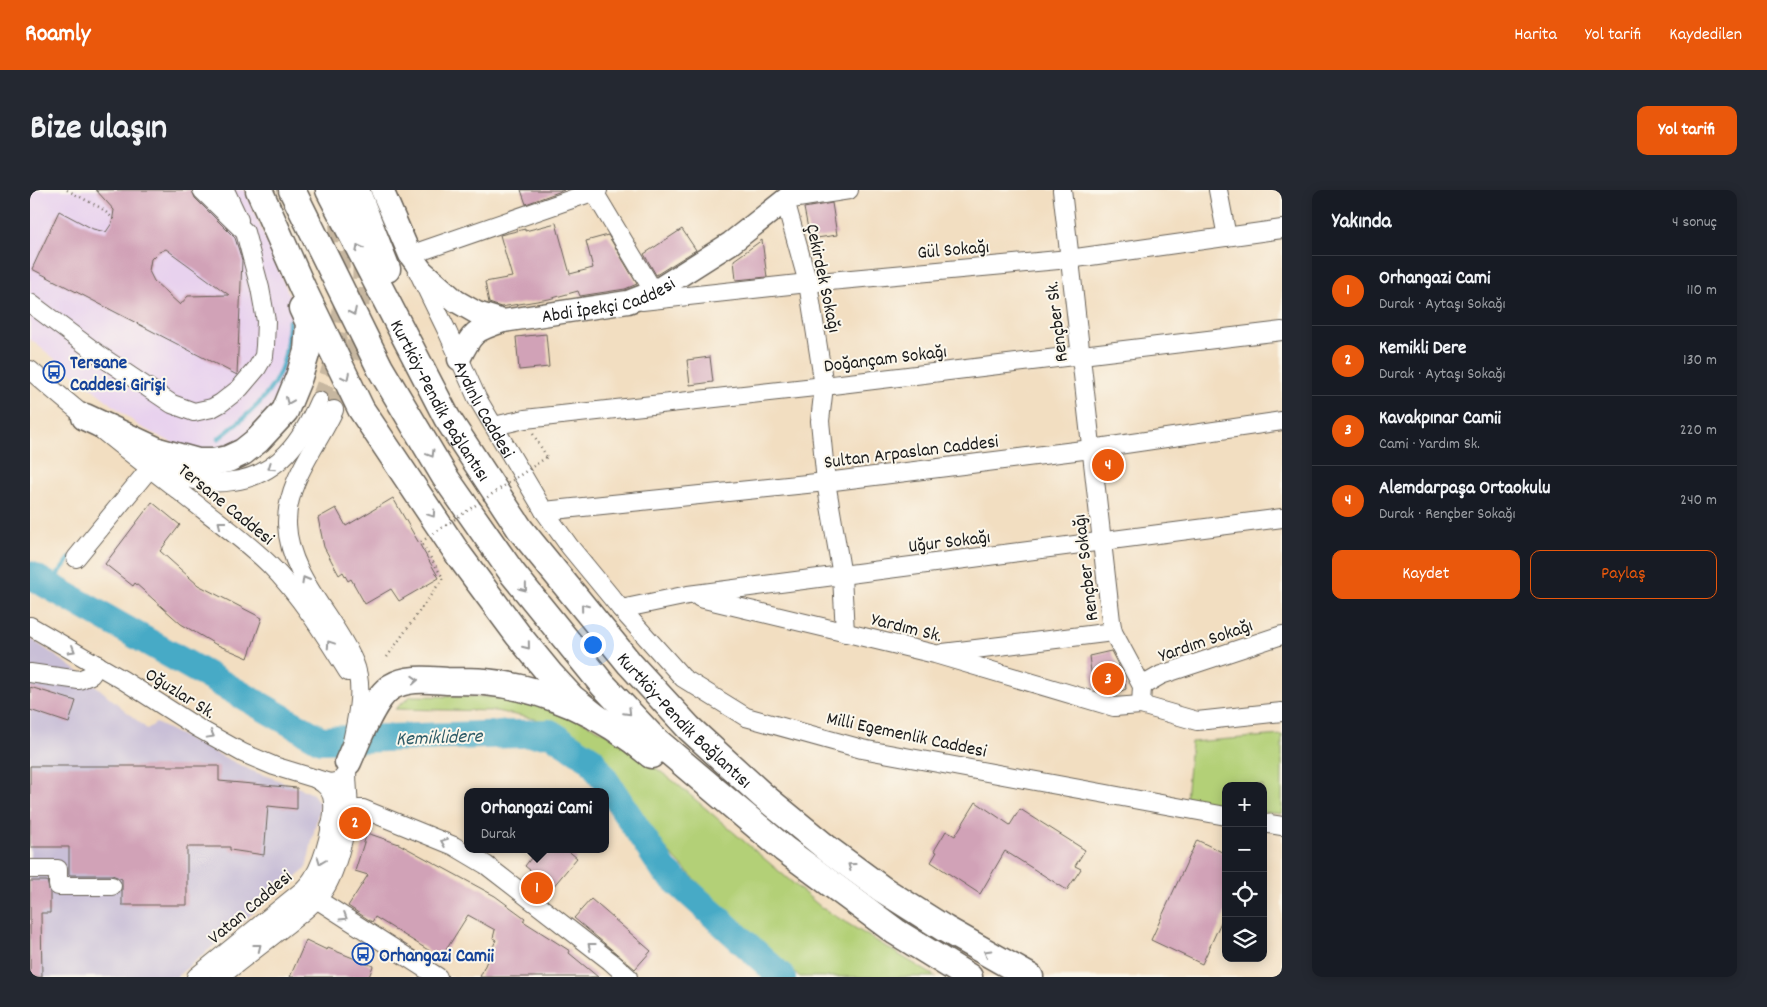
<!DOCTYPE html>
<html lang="tr">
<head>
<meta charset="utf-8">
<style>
	body { margin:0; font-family:Dekko,sans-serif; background:#242831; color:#f1f3f6 }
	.controls { position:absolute; right:15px; bottom:15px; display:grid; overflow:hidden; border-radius:10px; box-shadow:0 2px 12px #0003 }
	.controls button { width:45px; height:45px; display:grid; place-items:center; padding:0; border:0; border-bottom:1px solid #363941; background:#171b24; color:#f1f3f6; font:25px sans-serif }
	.you { position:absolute; left:562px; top:454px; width:18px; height:18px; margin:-12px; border:4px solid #fff; border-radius:50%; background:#1a73e8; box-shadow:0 0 0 8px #1a73e833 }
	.badge { display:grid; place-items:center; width:32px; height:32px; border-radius:50%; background:#ea580c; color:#fff; font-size:16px; font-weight:700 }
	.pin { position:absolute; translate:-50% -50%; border:2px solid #fff; box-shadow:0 1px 5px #0006 }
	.popup { position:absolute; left:434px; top:598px; width:145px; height:65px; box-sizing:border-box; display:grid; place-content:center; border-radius:10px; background:#171b24; filter:drop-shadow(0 1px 4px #0005); font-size:16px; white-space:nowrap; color:#9ea1a6 }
	.popup b { font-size:19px; color:#f1f3f6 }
	.popup::after { content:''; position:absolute; left:50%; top:100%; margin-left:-10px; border:10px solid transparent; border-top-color:#171b24 }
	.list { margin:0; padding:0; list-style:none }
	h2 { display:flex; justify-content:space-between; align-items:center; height:65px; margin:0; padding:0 20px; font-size:21px }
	h2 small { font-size:16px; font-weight:400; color:#9ea1a6 }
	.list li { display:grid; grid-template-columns:32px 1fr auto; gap:15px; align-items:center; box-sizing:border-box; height:70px; padding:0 20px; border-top:1px solid #363941 }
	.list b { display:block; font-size:19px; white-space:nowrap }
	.list p { margin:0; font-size:16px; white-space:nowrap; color:#9ea1a6 }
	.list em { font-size:16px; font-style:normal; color:#9ea1a6 }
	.actions { display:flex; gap:10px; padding:15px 20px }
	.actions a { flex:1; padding:11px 0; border:1px solid #ea580c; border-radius:10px; text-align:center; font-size:18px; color:#ea580c }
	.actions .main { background:#ea580c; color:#fff }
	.icon { flex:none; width:28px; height:28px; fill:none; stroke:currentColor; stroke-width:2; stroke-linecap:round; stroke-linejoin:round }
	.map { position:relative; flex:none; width:1252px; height:787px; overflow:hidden; border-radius:10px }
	header { display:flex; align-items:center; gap:30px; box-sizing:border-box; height:70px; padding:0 25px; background:#ea580c; color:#fff }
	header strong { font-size:24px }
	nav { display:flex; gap:28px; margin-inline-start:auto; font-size:18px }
	.intro { display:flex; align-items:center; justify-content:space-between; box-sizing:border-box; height:120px; padding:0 30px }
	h1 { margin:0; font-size:35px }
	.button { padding:12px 22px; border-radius:10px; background:#ea580c; color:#fff; font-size:18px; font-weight:700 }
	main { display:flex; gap:30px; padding:0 30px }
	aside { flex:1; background:#171b24; border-radius:10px; box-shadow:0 2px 12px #0003 }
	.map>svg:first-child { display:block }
	.built { fill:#e8d2ee }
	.industrial { fill:#c9bfd7 }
	.green { fill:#b3d077; stroke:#68764a }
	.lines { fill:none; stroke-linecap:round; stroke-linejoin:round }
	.stream { stroke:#46aac6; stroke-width:4.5 }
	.river { stroke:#46aac6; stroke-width:28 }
	.building { fill:#d1a2b7; fill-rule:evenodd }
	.minor-tunnel { stroke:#c7b7a0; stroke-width:18; stroke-dasharray:18 9; stroke-linecap:butt }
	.minor-casing { stroke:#676056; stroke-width:20 }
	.major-casing { stroke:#676056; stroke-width:25 }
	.highway-casing { stroke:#676056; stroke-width:29 }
	.path { stroke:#676056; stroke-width:2.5; stroke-dasharray:1 4; stroke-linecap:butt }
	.minor { stroke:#fff; stroke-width:18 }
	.major { stroke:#fff; stroke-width:22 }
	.highway { stroke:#fff; stroke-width:26 }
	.path-bridge { stroke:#676056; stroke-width:2.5; stroke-dasharray:1 4; stroke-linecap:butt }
	.oneway { stroke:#999 }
	.labels { text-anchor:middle; stroke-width:4; stroke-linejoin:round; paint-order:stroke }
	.street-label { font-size:19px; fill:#1c1c1c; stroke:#fbf7ec }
	.transit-label { font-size:19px; font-weight:bold; fill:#164399; stroke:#fbf7ec; text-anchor:start }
	.water-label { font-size:20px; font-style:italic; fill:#2f5c68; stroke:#fbf7ec }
</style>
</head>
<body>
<header>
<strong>Roamly</strong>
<nav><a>Harita</a><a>Yol tarifi</a><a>Kaydedilen</a></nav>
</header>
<div class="intro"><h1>Bize ulaşın</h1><a class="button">Yol tarifi</a></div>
<main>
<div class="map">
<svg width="1252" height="787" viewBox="0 0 1252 787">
	<rect width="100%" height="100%" fill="#fbf7ec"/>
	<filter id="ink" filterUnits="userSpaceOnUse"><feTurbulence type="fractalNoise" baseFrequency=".02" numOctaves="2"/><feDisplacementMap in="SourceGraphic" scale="10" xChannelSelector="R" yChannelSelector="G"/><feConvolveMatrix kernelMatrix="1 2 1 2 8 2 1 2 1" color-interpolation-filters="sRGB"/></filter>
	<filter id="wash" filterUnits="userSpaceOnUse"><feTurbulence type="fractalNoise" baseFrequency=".0096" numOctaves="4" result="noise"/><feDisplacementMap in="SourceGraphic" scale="20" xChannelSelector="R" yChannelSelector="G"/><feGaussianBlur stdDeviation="1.12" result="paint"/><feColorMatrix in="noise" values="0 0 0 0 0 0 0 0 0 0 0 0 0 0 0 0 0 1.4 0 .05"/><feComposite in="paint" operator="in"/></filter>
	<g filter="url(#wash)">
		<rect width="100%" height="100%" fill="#f2dec1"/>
		<polygon class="built" points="0,0 215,0 260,107 265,147 253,197 237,225 219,245 198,258 179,262 153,258 109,236 0,149"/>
		<polygon class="industrial" points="0,448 52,484 117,539 126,533 222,581 265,596 283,604 290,614 276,679 146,787 0,787"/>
		<g class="green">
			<polygon points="381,506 467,507 536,523 585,548 646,593 792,718 906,787 770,787 681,706 622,645 571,564 520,532 466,521 365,519"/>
			<polygon points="1252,545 1252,624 1233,622 1233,596 1196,596 1196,616 1156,610 1161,552"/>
		</g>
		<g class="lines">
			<g class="stream">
				<path d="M188,249c26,-21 55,-42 65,-76 4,-13 5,-28 6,-42"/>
				<polyline points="19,396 40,368"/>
			</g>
			<polyline class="river" points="0,385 291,550 520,543 561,569 634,680 752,787"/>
		</g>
		<g id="blocks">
			<g class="building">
				<path d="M66,0h96l3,8 40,40 7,22 -5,115 -205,-106 27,-58 34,18 13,3 6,-9 2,-13zM136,59l63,46 -41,1 -8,9 -26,-24 -5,-10 2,-12 6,-6z"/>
				<polygon points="491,0 534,0 496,14"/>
				<polygon points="802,13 807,45 780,49 774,18"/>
				<polygon points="526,33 540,84 563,78 556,51 578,45 607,94 595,99 550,106 548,101 519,109 471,117 459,113 455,92 482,87 470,45 495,39 495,41"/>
				<polygon points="652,39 666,60 626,85 614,64"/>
				<polygon points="732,50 737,87 706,90 704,70"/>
				<polygon points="516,144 519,177 489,180 486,147"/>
				<polygon points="680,167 683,192 660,195 657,170"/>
				<polygon points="363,308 409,388 369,411 361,399 335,414 321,389 318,391 313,382 309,385 294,357 288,328 306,318 316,336"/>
				<polygon points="122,312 150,335 130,361 168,395 232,428 218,468 185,454 151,434 105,393 103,396 75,374"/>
				<polygon points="1081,461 1094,486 1096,499 1082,505 1067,501 1063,497 1059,466"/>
				<polygon points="0,497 46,511 39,533 0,520"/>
				<polygon points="0,576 189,576 189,591 267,598 267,619 238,616 234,665 200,660 200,657 157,657 157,715 92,715 92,689 82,685 39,685 39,657 0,657"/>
				<polygon points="946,612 980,635 990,619 1055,660 1045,676 1051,679 1037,700 975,661 950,704 901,672 907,662 904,661 916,641 925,646"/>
				<polygon points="337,643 369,654 465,706 495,728 493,731 540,761 539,763 568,787 450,787 466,750 463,748 465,740 438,725 411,768 345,727 342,732 318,716 338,685 325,681"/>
				<polygon points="1167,650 1196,664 1196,721 1172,774 1121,750"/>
				<polygon points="508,659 536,659 547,668 522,698 495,676"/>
				<polygon points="0,691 17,691 20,703 20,723 11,723 12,787 0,787"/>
				<polygon points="561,709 621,761 605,779 544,728"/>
				<polygon points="276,750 297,760 298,758 343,776 339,787 260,787"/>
			</g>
		</g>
	</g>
	<g filter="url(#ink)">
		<use href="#blocks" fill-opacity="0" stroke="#676056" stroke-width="1"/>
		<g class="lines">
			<g class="minor-tunnel">
				<path d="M289,211c13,-30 23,-72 23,-105 0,-27 -4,-54 -4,-81"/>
				<polyline points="304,220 322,172 330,127 332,67"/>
			</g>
			<g class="minor-casing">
				<g id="minor">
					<polyline points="195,0 209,30"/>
					<path id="s1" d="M568,0l-188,65 38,78 29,65 67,113 26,36 51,62 62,69 63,39 116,32 364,67"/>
					<polyline points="1032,0 1081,431 1083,442 1112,496 1111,515"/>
					<polyline points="1188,0 1197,47"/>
					<polyline points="564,2 624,102"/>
					<polyline points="612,111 778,93 1039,69 1252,39"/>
					<polyline points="0,113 72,167 142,214 164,222 182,218 191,213 210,198 227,178 234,166 235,156 236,131 230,98 215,42 172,0"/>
					<path d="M0,180c48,42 97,81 148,120 30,24 63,47 91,74 31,31 56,71 79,108"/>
					<polyline points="464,236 495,229 794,196 1252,141"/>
					<path d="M123,270c13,7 27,16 42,20 12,3 26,3 38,1 46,-6 69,-41 86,-80"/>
					<polyline points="514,321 796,292 1061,259 1252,231"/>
					<polyline points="46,368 120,278"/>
					<polyline points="670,408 905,464 1084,517 1111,515 1167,531 1252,522"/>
					<polyline points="591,419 658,405 1252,328"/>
					<polyline points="0,436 93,490 168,538 213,563 244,576 300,593 310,591 315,585"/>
					<polyline points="815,443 812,386 796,292 790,231 794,196 778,93 755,10 819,0"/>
					<polyline points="913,463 1083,442"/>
					<polyline points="0,483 49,490 61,485 68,475"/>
					<polyline points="1112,496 1131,485 1252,445"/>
					<polyline points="1233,633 1252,636"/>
					<path d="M300,637c9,-14 16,-19 33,-18l91,37 32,19 124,96 18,16"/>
					<polyline points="0,679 28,679 28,696 82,696"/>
					<polyline points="277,703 408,787"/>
					<path d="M166,787l107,-87c3,-3 7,-7 10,-12 11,-17 24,-63 19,-82 -3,-9 -9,-13 -16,-17"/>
					<path d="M190,787c22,-18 44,-34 65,-51 14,-11 29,-22 39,-36 12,-17 22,-59 24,-79 2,-16 -3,-32 0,-49 5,-31 19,-70 6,-100 -20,-46 -65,-85 -67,-138 -1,-42 30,-77 47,-114"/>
				</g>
			</g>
			<g class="major-casing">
				<g id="major">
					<path id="s2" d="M352,0l28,65 12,16 34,30 21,12 26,8 125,-19 26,-10 77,-49 67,-53"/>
					<path d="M429,169c13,-27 16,-29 44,-38"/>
				</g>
			</g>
			<g class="highway-casing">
				<g id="highway">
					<polyline points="229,0 272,97 331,219 428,364 488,445 520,484 542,508 567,528"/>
					<polyline points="262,0 350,178 415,287 483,384 573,495 623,548 754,659 866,742 939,787"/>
					<path id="s3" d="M299,0l118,228 73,111 110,135 59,64 73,67 67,55 53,39 63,40 85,48"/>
					<polyline points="326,0 357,79"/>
					<polyline points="55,227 128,261 168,272 183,272 198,269 213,262 228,250 255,221 269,187 277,161 279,133 272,118"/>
					<path d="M318,572c9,-20 25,-64 43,-75 17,-10 38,-7 56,-6 13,0 26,0 38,1 61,6 119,33 166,73"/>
				</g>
			</g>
			<g class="path">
				<polyline points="37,0 71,18 85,30"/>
				<polyline points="503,244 517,267"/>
				<polyline points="357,467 413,388 391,352"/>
			</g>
			<use href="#minor" class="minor"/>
			<use href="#major" class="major"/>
			<use href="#highway" class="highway"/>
			<polyline class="path-bridge" points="391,352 517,267"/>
		</g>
		<defs><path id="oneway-chevron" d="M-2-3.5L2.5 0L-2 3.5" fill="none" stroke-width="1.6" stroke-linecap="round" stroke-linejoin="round" transform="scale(1.25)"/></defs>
		<g class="oneway">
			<use href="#oneway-chevron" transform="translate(329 58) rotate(-117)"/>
			<use href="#oneway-chevron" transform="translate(323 122) rotate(64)"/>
			<use href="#oneway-chevron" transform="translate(316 187) rotate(64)"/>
			<use href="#oneway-chevron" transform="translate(259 211) rotate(113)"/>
			<use href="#oneway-chevron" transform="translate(401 264) rotate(59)"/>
			<use href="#oneway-chevron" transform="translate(241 277) rotate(146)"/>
			<use href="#oneway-chevron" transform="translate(402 324) rotate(56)"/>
			<use href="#oneway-chevron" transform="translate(191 334) rotate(-142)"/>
			<use href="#oneway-chevron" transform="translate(275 390) rotate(-120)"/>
			<use href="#oneway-chevron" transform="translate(494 398) rotate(51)"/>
			<use href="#oneway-chevron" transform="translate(554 417) rotate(-129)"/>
			<use href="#oneway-chevron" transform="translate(300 454) rotate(-124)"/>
			<use href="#oneway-chevron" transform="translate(497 456) rotate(51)"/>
			<use href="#oneway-chevron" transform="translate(42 460) rotate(30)"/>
			<use href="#oneway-chevron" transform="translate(385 490) rotate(-3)"/>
			<use href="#oneway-chevron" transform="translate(598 522) rotate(46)"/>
			<use href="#oneway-chevron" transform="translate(181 545) rotate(29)"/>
			<use href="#oneway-chevron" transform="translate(414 652) rotate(-158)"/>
			<use href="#oneway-chevron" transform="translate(291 671) rotate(111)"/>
			<use href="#oneway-chevron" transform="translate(821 676) rotate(-144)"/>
			<use href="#oneway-chevron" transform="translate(314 727) rotate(32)"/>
			<use href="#oneway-chevron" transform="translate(561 756) rotate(-142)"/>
			<use href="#oneway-chevron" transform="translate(228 757) rotate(-38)"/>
			<use href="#oneway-chevron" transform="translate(957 763) rotate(-150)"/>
		</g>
	</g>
	<defs>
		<g id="bus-ring" transform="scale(1.125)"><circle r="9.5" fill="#fbf7ec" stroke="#1a4fb4" stroke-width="1.5"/><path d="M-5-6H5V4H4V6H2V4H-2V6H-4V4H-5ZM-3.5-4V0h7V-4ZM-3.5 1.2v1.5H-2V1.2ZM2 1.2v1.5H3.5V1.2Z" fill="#1a4fb4"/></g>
	</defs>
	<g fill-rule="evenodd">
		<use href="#bus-ring" x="24" y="182"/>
		<use href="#bus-ring" x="333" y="764"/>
	</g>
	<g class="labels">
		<g class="street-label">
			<text transform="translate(923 58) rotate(-5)" y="7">Gül Sokağı</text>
			<text transform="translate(795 88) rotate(78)" y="7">Çekirdek Sokağı</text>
			<text dy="7" stroke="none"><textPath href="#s2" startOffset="295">Abdi İpekçi Caddesi</textPath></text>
			<text transform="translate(1025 132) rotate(-97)" y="7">Rençber Sk.</text>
			<text transform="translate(855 167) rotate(-7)" y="7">Doğançam Sokağı</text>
			<text dy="7" stroke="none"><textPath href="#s3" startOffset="238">Kurtköy-Pendik Bağlantısı</textPath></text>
			<text dy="7" stroke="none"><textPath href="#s1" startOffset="370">Aydınlı Caddesi</textPath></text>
			<text transform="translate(881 260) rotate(-7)" y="7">Sultan Arpaslan Caddesi</text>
			<text transform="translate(197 313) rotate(39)" y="7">Tersane Caddesi</text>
			<text transform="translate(919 350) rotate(-7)" y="7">Uğur Sokağı</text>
			<text transform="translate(1054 378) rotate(-97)" y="7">Rençber Sokağı</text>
			<text transform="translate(877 436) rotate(14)" y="7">Yardım Sk.</text>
			<text transform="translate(1175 449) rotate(-19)" y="7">Yardım Sokağı</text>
			<text transform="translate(151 502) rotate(32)" y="7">Oğuzlar Sk.</text>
			<text dy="7" stroke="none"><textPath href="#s3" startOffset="642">Kurtköy-Pendik Bağlantısı</textPath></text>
			<text transform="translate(877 543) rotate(12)" y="7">Milli Egemenlik Caddesi</text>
			<text transform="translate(219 716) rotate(-40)" y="7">Vatan Caddesi</text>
		</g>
		<g class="transit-label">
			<text x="40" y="178">Tersane<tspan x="40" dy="22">Caddesi Girişi</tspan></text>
			<text x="349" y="771">Orhangazi Camii</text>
		</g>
		<g class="water-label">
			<text transform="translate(409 546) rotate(-2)" y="7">Kemiklidere</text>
		</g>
	</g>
</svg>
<div class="controls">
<button>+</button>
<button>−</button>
<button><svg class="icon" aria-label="locate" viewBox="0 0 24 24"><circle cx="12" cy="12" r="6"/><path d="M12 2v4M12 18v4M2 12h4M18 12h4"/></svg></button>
<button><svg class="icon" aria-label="layers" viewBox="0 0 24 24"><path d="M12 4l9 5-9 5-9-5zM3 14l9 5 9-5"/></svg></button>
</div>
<div class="you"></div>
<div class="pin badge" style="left:507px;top:698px">1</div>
<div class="popup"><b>Orhangazi Cami</b>Durak</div>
<div class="pin badge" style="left:325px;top:633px">2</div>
<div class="pin badge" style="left:1078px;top:489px">3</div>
<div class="pin badge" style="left:1078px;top:275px">4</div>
</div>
<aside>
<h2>Yakında<small>4 sonuç</small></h2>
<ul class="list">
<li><span class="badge">1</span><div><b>Orhangazi Cami</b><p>Durak · Aytaşı Sokağı</p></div><em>110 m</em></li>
<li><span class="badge">2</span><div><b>Kemikli Dere</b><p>Durak · Aytaşı Sokağı</p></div><em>130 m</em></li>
<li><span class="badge">3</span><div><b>Kavakpınar Camii</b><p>Cami · Yardım Sk.</p></div><em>220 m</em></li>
<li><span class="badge">4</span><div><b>Alemdarpaşa Ortaokulu</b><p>Durak · Rençber Sokağı</p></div><em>240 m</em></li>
</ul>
<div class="actions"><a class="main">Kaydet</a><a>Paylaş</a></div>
</aside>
</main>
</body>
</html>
